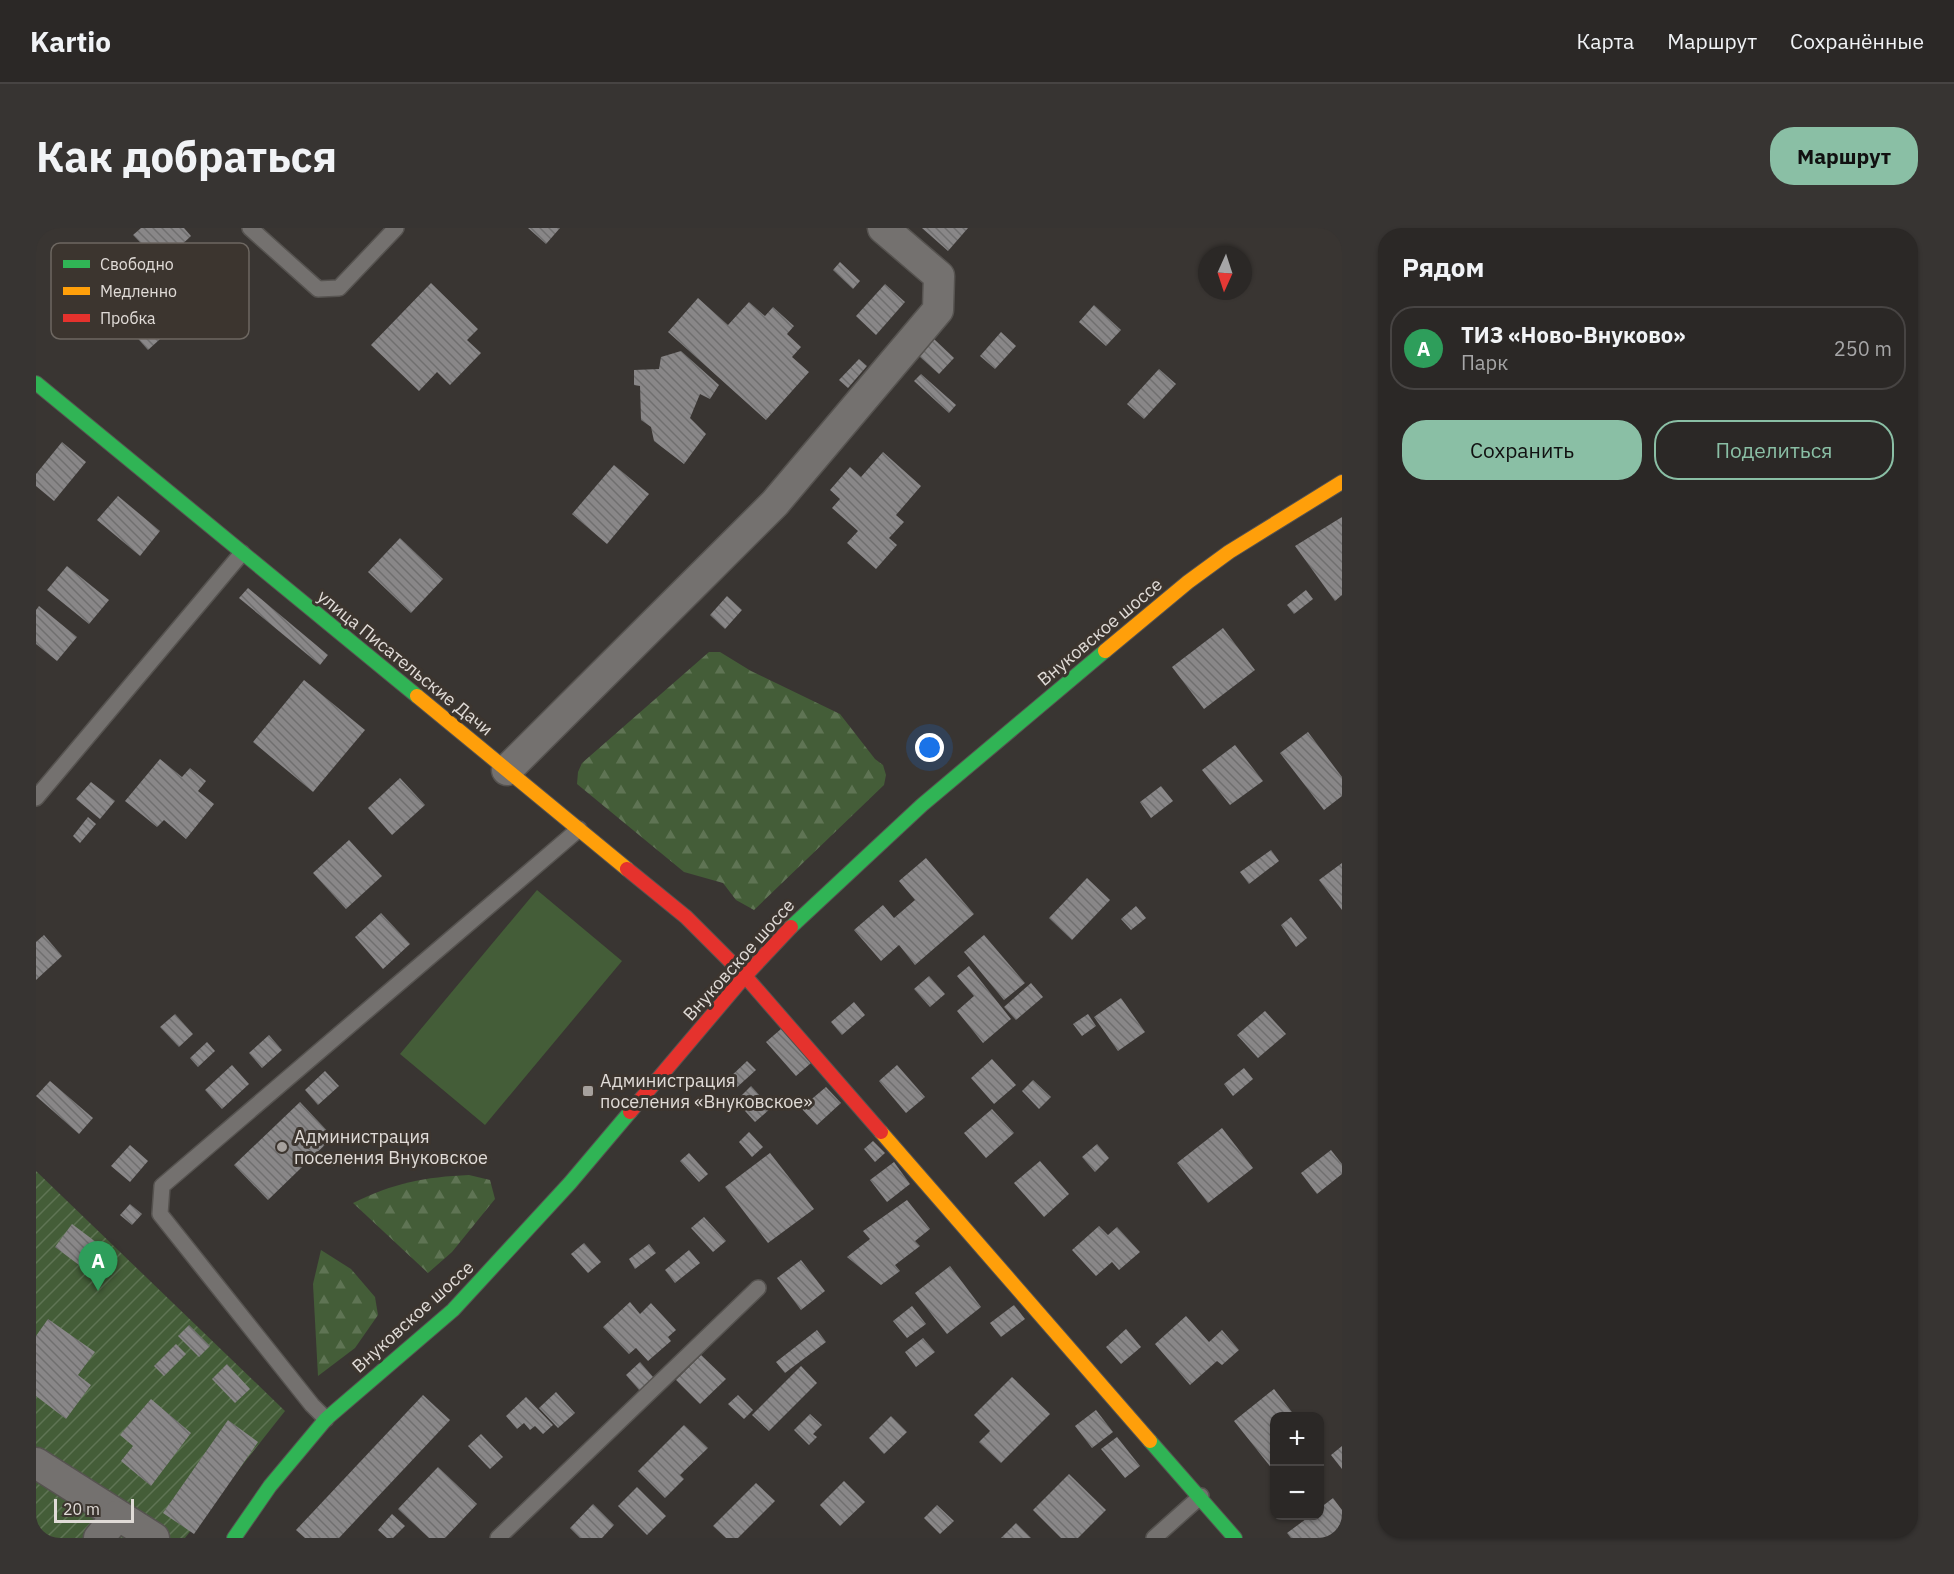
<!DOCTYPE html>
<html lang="ru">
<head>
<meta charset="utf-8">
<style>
	body { margin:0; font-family:"IBM Plex Sans",sans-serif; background:#373432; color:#f1f3f6 }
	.controls { position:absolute; right:18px; bottom:18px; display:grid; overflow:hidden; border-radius:12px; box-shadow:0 2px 4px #0004 }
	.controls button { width:54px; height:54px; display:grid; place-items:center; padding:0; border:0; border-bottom:2px solid #474443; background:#2b2826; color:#f1f3f6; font:30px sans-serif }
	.compass { position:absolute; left:1162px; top:18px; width:54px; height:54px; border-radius:50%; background:#2b2826; box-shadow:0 2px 4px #0004; rotate:183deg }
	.scale { position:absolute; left:18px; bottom:15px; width:80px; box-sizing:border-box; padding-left:6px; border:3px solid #e0dbd7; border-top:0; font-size:16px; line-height:21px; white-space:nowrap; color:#e0dbd7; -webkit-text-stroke:4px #3c352f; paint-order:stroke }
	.you { position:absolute; left:894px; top:520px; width:21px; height:21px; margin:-15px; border:4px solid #fff; border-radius:50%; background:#1a73e8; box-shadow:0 0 0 9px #1a73e833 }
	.badge { display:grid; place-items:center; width:39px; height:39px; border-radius:50%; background:#8abfa5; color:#fff; font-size:20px; font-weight:700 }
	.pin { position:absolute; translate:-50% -50px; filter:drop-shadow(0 2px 3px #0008) }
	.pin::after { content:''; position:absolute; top:32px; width:21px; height:18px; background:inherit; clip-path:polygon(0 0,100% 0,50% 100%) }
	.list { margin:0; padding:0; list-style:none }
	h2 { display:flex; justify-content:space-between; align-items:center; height:78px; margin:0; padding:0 24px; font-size:26px }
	h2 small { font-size:20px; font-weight:400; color:#a6a6a7 }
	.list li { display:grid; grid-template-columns:39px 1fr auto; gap:18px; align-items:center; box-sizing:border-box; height:84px; margin:0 12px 12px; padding:0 12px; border:2px solid #474443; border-radius:24px }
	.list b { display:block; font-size:22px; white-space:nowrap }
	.list p { margin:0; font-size:20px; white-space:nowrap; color:#a6a6a7 }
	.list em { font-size:20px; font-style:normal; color:#a6a6a7 }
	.actions { display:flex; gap:12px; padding:18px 24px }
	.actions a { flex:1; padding:14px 0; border:2px solid #8abfa5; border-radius:24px; text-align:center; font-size:21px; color:#8abfa5 }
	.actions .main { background:#8abfa5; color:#111 }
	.map { position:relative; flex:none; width:1306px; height:1310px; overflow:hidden; border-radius:24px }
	header { display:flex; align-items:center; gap:36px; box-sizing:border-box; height:84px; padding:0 30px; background:#2b2826; border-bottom:2px solid #474443 }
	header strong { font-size:28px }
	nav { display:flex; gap:33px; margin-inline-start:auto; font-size:21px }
	.intro { display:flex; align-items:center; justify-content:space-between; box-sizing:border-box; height:144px; padding:0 36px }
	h1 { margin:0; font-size:42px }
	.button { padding:15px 27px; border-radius:24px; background:#8abfa5; color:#111; font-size:21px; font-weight:700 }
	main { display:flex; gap:36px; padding:0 36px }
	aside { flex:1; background:#2b2826; border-radius:24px; box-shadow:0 2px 4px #0004 }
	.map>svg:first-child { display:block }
	.grass { fill:#445d38 }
	.forest { fill:url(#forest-firs) }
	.garden { fill:url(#garden-furrows) }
	.building { fill:url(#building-back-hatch) }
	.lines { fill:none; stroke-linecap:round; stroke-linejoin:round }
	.lane-casing { stroke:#565350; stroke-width:18 }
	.street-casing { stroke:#565350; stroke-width:33 }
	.fast-casing { stroke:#565350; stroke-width:16 }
	.slow-casing { stroke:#565350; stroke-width:16 }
	.jam-casing { stroke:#565350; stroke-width:16 }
	.lane { stroke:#74716f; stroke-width:15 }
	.street { stroke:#74716f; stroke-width:30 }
	.fast { stroke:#30b455; stroke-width:14 }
	.slow { stroke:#ff9f0a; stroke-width:14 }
	.jam { stroke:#e5322d; stroke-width:14 }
	.poi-dot { fill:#a6a19d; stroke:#3c352f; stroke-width:2 }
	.labels { text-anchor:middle; stroke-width:6; stroke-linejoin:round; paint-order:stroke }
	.street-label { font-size:18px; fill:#e0dbd7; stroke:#3c352f }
	.poi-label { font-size:18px; fill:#e0dbd7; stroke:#3c352f; text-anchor:start }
	.key { fill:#3c352f; stroke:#6d6761; stroke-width:1.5 }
	.key-label { font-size:16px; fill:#e0dbd7 }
</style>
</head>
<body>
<header>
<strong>Kartio</strong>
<nav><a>Карта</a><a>Маршрут</a><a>Сохранённые</a></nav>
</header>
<div class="intro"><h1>Как добраться</h1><a class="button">Маршрут</a></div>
<main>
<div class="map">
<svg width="1306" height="1310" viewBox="0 0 1306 1310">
	<defs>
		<pattern id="forest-firs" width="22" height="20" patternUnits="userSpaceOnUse" patternTransform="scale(1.5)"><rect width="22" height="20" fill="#445d38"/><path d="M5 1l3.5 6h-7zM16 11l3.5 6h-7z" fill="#5f7454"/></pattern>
		<pattern id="garden-furrows" width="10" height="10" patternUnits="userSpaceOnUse" patternTransform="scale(1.5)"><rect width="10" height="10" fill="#445d38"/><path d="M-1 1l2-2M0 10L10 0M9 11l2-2" fill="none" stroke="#5f7454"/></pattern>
		<pattern id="building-back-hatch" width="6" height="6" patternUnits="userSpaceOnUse" patternTransform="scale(1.5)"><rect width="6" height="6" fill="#898788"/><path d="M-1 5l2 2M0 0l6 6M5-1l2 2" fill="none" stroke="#706f6f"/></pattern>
	</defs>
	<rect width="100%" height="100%" fill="#393532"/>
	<polygon class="grass" points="501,662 586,733 449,897 364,826"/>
	<g class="forest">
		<polygon points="673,424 684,424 715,443 804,486 839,531 847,537 850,547 848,557 718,682 700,672 687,655 648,644 541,556 542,544 546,535"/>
		<path d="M433,947l21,5 5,19 -43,53 -24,21 -75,-70c40,-20 72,-26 116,-28z"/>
		<polygon points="285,1022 315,1041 339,1069 342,1087 319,1120 282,1148 277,1056"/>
	</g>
	<polygon class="garden" points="0,943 249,1183 149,1310 0,1310"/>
	<g class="building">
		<polygon points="105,0 148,0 155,8 125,36 97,7"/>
		<polygon points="492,0 524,0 510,16"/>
		<polygon points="886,0 932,0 912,23"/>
		<polygon points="804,34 824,53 817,61 797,42"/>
		<polygon points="395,55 442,101 431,112 445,125 414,157 401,144 383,163 335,117"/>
		<polygon points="849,56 869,74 840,107 820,88"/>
		<polygon points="110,57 143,94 112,122 79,85"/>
		<polygon points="662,70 692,97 713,74 729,88 737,79 758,98 751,106 765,119 756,129 773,144 730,192 632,104"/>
		<polygon points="1058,77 1085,102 1070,118 1043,94"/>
		<polygon points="965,104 980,118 959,141 944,128"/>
		<polygon points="898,111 918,130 903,146 883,128"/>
		<polygon points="645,123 683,157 674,171 664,166 654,190 670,206 648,236 618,213 615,199 605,192 604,158 598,157 598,142 623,141 625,129"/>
		<polygon points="823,131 831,138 812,160 803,152"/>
		<polygon points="1123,141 1140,156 1108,191 1091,176"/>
		<polygon points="885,146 920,177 913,185 878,153"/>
		<polygon points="26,214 50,234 18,273 0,258 0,246"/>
		<polygon points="847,224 885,258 860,287 868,294 853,310 861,317 840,341 811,315 822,303 796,280 804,271 794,262 814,239 825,249"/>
		<polygon points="578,237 613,266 571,316 536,286"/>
		<polygon points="82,268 124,303 104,328 61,292"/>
		<polygon points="1306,289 1306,367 1299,373 1259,318"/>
		<polygon points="364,310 407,351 375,385 332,344"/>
		<polygon points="31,338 73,372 53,396 11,362"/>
		<polygon points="212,360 292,427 284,437 203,370"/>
		<polygon points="1270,362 1277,371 1258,386 1251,377"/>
		<polygon points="691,368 706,382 689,401 674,387"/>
		<polygon points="3,378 41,409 21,433 0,416 0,382"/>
		<polygon points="1187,400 1219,442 1168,481 1136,439"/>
		<polygon points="268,452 329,502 277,564 217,514"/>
		<polygon points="1272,504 1306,549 1306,568 1288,582 1244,525"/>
		<polygon points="1199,517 1227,553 1194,577 1166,542"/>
		<polygon points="124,531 146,549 154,540 170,553 162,563 178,576 150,611 128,592 121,599 89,573"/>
		<polygon points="364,550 389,577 356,607 332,580"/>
		<polygon points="55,554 79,573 64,591 40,571"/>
		<polygon points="1125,558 1137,573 1115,590 1104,574"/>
		<polygon points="52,589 60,596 44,615 37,608"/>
		<polygon points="313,612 346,648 310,681 277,645"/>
		<polygon points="1235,622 1243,633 1213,656 1204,644"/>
		<polygon points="890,630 938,686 879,737 863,717 845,733 818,702 847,677 858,690 879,672 863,653"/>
		<polygon points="1306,635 1306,682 1283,652"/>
		<polygon points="1051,650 1074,672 1036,712 1013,690"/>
		<polygon points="1100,678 1110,690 1095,702 1085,691"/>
		<polygon points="345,685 374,716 347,741 319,709"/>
		<polygon points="1255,689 1271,710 1260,719 1245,697"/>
		<polygon points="8,707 26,728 0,752 0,714"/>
		<polygon points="948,707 989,755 968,772 928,724"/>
		<polygon points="933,738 975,791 947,815 921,783 938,768 921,748"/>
		<polygon points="893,748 909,766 894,779 878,761"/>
		<polygon points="995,755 1007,769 980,792 968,779"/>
		<polygon points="1085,770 1109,804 1082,823 1058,789"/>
		<polygon points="818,774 829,787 806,807 795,794"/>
		<polygon points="1229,783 1250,806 1222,830 1201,807"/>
		<polygon points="139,786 157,806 143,819 124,799"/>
		<polygon points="1052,786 1060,798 1046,808 1037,796"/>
		<polygon points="745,801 775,835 760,848 730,814"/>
		<polygon points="233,807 246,822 226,840 213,825"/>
		<polygon points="171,814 179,823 162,839 154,830"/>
		<polygon points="956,831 980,857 958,876 935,850"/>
		<polygon points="711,833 720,842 699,861 691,852"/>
		<polygon points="196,837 213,856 186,881 169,862"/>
		<polygon points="861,837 889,869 870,885 843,853"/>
		<polygon points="1208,840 1217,851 1197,868 1188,856"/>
		<polygon points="289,843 303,858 282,877 269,862"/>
		<polygon points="997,852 1015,869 1003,881 986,863"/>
		<polygon points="14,853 57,890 43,906 0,868"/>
		<polygon points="715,858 735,880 719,894 700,873"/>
		<polygon points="790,859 805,875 781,897 765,880"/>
		<polygon points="264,874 297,909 232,972 198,937"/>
		<polygon points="956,881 978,905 950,930 928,905"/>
		<polygon points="1186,900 1217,940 1172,975 1141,935"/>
		<polygon points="713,904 727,919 716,929 703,914"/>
		<polygon points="837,913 849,925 839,934 828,921"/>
		<polygon points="1061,916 1073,930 1059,944 1046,929"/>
		<polygon points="94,917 112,933 94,954 75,938"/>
		<polygon points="1295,922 1306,936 1306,946 1281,966 1265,945"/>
		<polygon points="653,925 672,946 663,954 644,933"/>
		<polygon points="734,925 778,981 732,1015 689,959"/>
		<polygon points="1004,933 1033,966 1008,989 978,955"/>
		<polygon points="858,934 874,956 851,974 834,952"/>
		<polygon points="871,972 894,1001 879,1013 884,1018 859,1037 864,1043 845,1057 811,1029 834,1011 827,1003"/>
		<polygon points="94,976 106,986 96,997 84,987"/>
		<polygon points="668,989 690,1013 677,1024 655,1000"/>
		<polygon points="36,996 68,1020 51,1043 19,1019"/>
		<polygon points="1063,998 1072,1007 1081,999 1104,1024 1083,1042 1076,1034 1060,1048 1036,1022"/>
		<polygon points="548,1015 565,1034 552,1045 535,1026"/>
		<polygon points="613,1016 620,1025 599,1041 593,1031"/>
		<polygon points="653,1022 664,1035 639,1055 629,1042"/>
		<polygon points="765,1032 789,1063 765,1082 741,1050"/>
		<polygon points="914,1038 945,1079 911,1106 879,1065"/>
		<polygon points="594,1074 604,1086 615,1075 640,1102 632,1109 635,1113 612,1133 600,1120 593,1126 567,1099"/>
		<polygon points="978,1077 989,1091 965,1109 954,1095"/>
		<polygon points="876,1078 890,1096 871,1110 857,1093"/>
		<polygon points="1150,1088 1173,1114 1186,1102 1203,1122 1186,1137 1181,1133 1154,1157 1119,1116"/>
		<polygon points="12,1091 59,1124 42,1147 55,1157 30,1191 0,1168 0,1108"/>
		<polygon points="153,1097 174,1118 163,1129 142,1108"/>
		<polygon points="1090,1101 1105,1119 1085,1136 1070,1119"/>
		<polygon points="781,1102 790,1114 749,1145 740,1134"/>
		<polygon points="887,1110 899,1124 880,1139 869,1124"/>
		<polygon points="140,1116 150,1126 128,1148 118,1138"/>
		<polygon points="665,1127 690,1151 664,1176 640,1152"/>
		<polygon points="604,1134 618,1150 604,1163 590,1147"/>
		<polygon points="191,1136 214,1161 199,1175 176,1151"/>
		<polygon points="765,1138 781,1155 733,1203 716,1187"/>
		<polygon points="976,1149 1014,1186 965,1235 943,1214 954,1203 938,1187"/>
		<polygon points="1238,1161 1259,1188 1238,1188 1237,1242 1198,1193"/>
		<polygon points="520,1164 539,1185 522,1200 503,1180"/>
		<polygon points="387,1167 414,1192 303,1310 269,1310 260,1302"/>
		<polygon points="702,1167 717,1182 708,1191 692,1176"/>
		<polygon points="490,1169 517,1197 507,1206 499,1198 494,1202 488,1195 481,1201 470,1188"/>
		<polygon points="115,1171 155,1205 115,1258 85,1233 97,1218 84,1207"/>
		<polygon points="1060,1182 1077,1204 1056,1220 1039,1198"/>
		<polygon points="774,1186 786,1197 777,1206 781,1209 773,1217 758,1202"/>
		<polygon points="855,1188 871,1204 848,1226 833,1210"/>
		<polygon points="192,1192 222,1214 158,1306 127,1285"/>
		<polygon points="648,1197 672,1220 644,1247 648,1251 629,1270 602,1243"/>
		<polygon points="445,1206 467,1229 454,1241 432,1218"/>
		<polygon points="1081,1209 1104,1238 1089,1250 1065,1221"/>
		<polygon points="1306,1218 1306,1241 1295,1227"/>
		<polygon points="402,1239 441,1276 409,1310 393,1310 362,1281"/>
		<polygon points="1033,1246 1070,1282 1042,1310 1025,1310 997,1282"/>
		<polygon points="808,1253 829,1274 804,1298 784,1277"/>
		<polygon points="720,1255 739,1273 702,1310 690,1310 677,1298"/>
		<polygon points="601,1259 630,1288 611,1307 582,1278"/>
		<polygon points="1297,1270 1306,1282 1306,1300 1294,1310 1255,1310 1251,1305 1274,1288 1284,1288 1284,1280"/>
		<polygon points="557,1276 578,1297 566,1310 544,1310 534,1300"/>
		<polygon points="901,1277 918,1293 904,1306 888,1290"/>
		<polygon points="356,1286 369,1298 357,1310 351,1310 342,1302"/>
		<polygon points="980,1295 995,1310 965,1310"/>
	</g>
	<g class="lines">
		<g class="lane-casing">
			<g id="lane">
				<polyline points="214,0 282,61 303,60 360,0"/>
				<polyline points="0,570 206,325"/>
				<polyline points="290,1191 276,1177 124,986 126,958 543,601"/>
				<polyline points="462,1310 722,1060"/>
				<polyline points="1118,1310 1165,1268"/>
			</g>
		</g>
		<g class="street-casing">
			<g id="street">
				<polyline points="471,542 739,275 902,82 903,48 847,0"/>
				<polyline points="0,1235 118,1310"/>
				<polyline points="63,1310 81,1288"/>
			</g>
		</g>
		<g class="fast-casing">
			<g id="fast">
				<polyline points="0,155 381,468"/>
				<polyline points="755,699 886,577 1069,423"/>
				<polyline points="1114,1213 1199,1310"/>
				<polyline points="198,1310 234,1258 290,1191 417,1082 534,955 594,884"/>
			</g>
		</g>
		<g class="slow-casing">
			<g id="slow">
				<polyline points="1069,423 1152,354 1193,324 1306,254"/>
				<polyline points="381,468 591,641"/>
				<polyline points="845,904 1114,1213"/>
			</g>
		</g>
		<g class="jam-casing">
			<g id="jam">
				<polyline points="591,641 650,689 709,748 845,904"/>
				<polyline points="594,884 709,748 755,699"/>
			</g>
		</g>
		<use href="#lane" class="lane"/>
		<use href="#street" class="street"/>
		<use href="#fast" class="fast"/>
		<use href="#slow" class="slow"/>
		<use href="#jam" class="jam"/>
	</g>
	<g class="poi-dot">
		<rect x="546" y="857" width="12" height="12" rx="3"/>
		<circle cx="246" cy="919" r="6"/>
	</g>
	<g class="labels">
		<g class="street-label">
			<text transform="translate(1064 404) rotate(-40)" y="6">Внуковское шоссе</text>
			<text transform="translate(369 435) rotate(39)" y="6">улица Писательские Дачи</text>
			<text transform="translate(703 732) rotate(-48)" y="6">Внуковское шоссе</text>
			<text transform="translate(377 1089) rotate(-42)" y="6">Внуковское шоссе</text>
		</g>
		<g class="poi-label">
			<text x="564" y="859">Администрация<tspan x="564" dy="21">поселения «Внуковское»</tspan></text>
			<text x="258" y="915">Администрация<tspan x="258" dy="21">поселения Внуковское</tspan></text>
		</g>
	</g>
	<rect x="15" y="15" width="198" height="96" rx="9" class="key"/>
	<rect x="27" y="32" width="27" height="8" fill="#30b455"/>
	<rect x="27" y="59" width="27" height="8" fill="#ff9f0a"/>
	<rect x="27" y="86" width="27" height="8" fill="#e5322d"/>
	<g class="key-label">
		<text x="64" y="42">Свободно</text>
		<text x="64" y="69">Медленно</text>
		<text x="64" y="96">Пробка</text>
	</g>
</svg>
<div class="controls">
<button>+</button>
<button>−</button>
</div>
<svg class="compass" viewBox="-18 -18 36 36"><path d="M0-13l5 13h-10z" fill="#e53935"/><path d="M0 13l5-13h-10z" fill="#a6a6a7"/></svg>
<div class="scale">20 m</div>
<div class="you"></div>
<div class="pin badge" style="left:62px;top:1063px;background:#2e9e5b">A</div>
</div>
<aside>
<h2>Рядом<small></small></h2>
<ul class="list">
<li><span class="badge" style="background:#2e9e5b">A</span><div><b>ТИЗ «Ново-Внуково»</b><p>Парк</p></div><em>250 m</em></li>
</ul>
<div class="actions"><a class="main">Сохранить</a><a>Поделиться</a></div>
</aside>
</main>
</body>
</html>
